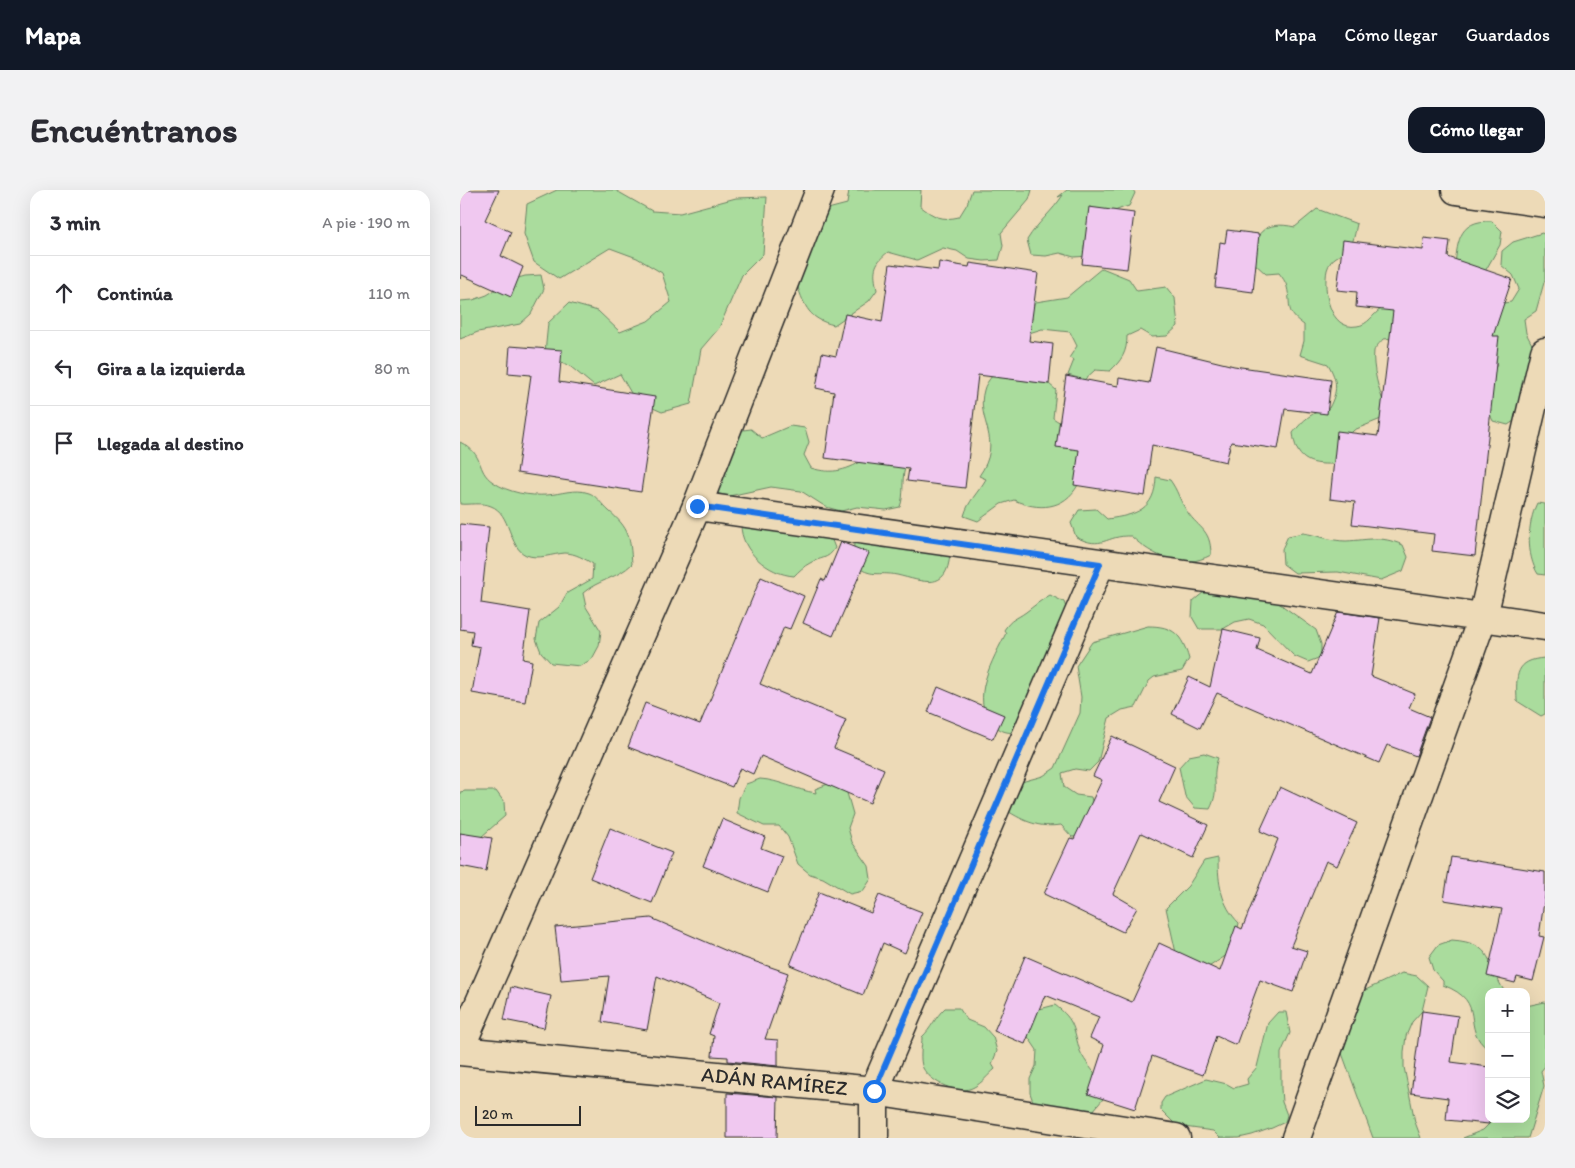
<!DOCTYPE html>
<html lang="es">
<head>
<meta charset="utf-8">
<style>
	body { margin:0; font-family:Itim,sans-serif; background:#f2f2f3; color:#2b2b33 }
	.controls { position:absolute; right:15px; bottom:15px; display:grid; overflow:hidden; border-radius:10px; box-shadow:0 5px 20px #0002 }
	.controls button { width:45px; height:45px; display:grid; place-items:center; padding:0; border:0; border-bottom:1px solid #e1e1e2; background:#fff; color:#2b2b33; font:25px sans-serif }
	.scale { position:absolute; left:15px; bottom:12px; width:106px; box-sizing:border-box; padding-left:5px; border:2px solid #2b2b2b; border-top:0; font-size:14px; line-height:18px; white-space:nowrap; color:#2b2b2b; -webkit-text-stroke:4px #eddab7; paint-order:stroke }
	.stop { position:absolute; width:15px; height:15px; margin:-11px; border:4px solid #1a73e8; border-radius:50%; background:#fff }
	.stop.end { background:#1a73e8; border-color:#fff; box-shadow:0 1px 5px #0008 }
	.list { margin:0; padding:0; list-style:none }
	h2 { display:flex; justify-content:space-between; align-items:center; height:65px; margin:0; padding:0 20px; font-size:21px }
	h2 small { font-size:16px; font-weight:400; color:#7c7c81 }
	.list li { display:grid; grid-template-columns:32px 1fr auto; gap:15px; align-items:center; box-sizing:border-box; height:75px; padding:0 20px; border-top:1px solid #e1e1e2 }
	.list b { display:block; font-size:19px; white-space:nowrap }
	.list em { font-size:16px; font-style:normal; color:#7c7c81 }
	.icon { flex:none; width:28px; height:28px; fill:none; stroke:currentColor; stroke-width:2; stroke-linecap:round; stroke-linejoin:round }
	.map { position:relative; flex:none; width:1085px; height:948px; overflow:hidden; border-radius:15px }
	header { display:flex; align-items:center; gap:30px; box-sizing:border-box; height:70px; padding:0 25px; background:#111827; color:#fff }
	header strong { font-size:24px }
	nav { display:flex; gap:28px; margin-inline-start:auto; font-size:18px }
	.intro { display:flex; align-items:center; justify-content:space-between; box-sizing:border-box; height:120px; padding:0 30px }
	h1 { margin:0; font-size:35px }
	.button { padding:12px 22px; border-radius:15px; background:#111827; color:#fff; font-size:18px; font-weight:700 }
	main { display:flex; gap:30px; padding:0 30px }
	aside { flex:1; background:#fff; border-radius:15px; box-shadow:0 5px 20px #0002 }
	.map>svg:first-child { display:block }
	.green { fill:#aadc9d; stroke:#6a8464 }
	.building { fill:#f0c8f0; stroke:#2b2b2b }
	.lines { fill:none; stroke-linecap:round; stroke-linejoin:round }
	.street-casing { stroke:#2b2b2b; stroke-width:31 }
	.secondary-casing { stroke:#2b2b2b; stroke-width:31 }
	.street { stroke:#eddab7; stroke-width:28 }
	.secondary { stroke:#eddab7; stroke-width:28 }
	.route { stroke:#1a73e8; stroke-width:6 }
	.labels { text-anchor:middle; stroke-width:4; stroke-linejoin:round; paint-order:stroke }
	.street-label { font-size:21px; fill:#2b2b2b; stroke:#eddab7 }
</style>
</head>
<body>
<header>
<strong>Mapa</strong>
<nav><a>Mapa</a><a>Cómo llegar</a><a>Guardados</a></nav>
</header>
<div class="intro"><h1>Encuéntranos</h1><a class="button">Cómo llegar</a></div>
<main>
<aside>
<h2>3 min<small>A pie · 190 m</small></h2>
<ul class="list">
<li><svg class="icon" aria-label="ahead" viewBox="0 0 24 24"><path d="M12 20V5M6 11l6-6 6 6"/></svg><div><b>Continúa</b></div><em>110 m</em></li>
<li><svg class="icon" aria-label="left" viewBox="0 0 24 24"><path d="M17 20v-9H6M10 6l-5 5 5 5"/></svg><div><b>Gira a la izquierda</b></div><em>80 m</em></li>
<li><svg class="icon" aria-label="arrive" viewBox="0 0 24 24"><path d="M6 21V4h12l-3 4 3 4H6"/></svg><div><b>Llegada al destino</b></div></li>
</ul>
</aside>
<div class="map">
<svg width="1085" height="948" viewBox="0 0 1085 948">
	<rect width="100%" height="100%" fill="#eddab7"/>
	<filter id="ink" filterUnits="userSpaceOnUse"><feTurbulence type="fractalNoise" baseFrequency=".02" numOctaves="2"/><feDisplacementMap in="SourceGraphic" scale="10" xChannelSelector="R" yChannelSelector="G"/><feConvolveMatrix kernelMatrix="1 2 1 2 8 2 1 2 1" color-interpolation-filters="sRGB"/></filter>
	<g filter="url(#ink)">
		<g class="green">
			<polygon points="97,0 155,0 192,21 220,23 276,8 307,7 303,64 282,85 259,138 241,159 231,214 202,222 175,210 160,184 134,196 111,177 85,163 88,133 109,113 138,121 160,142 188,131 211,112 202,83 177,68 150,58 99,89 74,72 64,44 67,14"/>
			<path d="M389,0h72l-1,16c14,11 22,15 39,11l8,-13 5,-14h60l-3,10 -28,33 2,13 -4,14 -15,1 -15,-2 -12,-8 -14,-3 -26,12 -29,-8c-15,12 -15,19 -11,38l-8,11 -35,24c-25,-6 -29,-18 -37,-40l-5,5 9,-13 19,-66 27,-7z"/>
			<path d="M607,0h66l2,3 -6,13c-31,8 -30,23 -40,50l-15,1 -14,-4 -14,3 -15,-1 -4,-15c11,-18 25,-28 36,-45l-5,2z"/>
			<path d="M857,19l40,15c-2,8 -3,19 -9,25 -8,8 -17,7 -21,21 -4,19 2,61 30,56 11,-1 16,-12 24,-17 23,-15 49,-25 73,-37 4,-28 2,-52 38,-51l10,10 -2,14 -21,37 17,22 15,-2 8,-13 -6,-14 -12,-10 1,-14 11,-9 29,-9 3,2v44l-9,32 -12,8 2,14 13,25 -19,59 -12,8 -15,-4c-9,-19 -8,-38 4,-56l-4,-5 -95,-22 -15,1c-3,4 -8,8 -9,12 -2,15 5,42 11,54l-4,14 -27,11 -10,10 -3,13 -8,11c-25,1 -37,-5 -40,-31 11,-14 19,-21 36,-25 9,-17 9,-27 -1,-44l-28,-9 4,-14v-16c-20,-14 -12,-18 -17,-38 -1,-5 -5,-10 -8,-14l-13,1 -12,-11c-2,-30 10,-43 41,-36z"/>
			<path d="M642,78l27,11 8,12 29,-4 9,11 3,28 -11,10 -15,1 -12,-7 -13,6c0,16 -5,24 -17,35l-15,-1 -11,10 -16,-5 6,-15 -5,-2 8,-12 -7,-14 -28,-3 -13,4 -4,-40 11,9 31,-5z"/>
			<polygon points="81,85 84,99 71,124 60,134 18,142 0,149 0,111 13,110 27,105 51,90 65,86"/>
			<path d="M532,186l57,8 7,6 -3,28c4,3 9,5 13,9 9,10 19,33 17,47 0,3 -4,8 -5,11 -14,25 -40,26 -64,15l-13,4 -23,17 -14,-5c4,-15 14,-23 22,-37l-7,-3c26,-37 -4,-55 5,-86 1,-5 5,-10 8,-14z"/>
			<path d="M330,236l15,2 4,14 -5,13 7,13c22,7 37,2 56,-10l38,10c-4,14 0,25 -5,39l-14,3 -29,-3 -16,4 -15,-4 -25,-16 -30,-4 -42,9 -14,-3 20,-62 16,-2 11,9z"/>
			<path d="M0,252c26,13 15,28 33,40 16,11 36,14 54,13 14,-1 28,-7 42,-2 7,2 14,13 20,18 21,18 21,26 23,53 -14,14 -34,16 -49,29l3,14 15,24 -2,15 -7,13 -12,7 -29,-3 -10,-11 -5,-13 3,-16 20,-16 8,-14 25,-14 1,-15c-8,-5 -18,-11 -28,-11 -13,1 -26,7 -39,2 -18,-8 -15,-42 -35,-49 -9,-4 -22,-1 -31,-2z"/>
			<path d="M696,287l14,3c8,11 9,19 15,28 12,21 26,19 26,47 -28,15 -58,2 -80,-19 -26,-1 -28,15 -55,1l-5,-14 8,-13 17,-1 11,10c29,-4 48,-9 49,-42z"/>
			<path d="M1077,313l8,1v71l-7,-1c-12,-19 -11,-50 -1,-71z"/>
			<path d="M414,326c29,3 52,22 76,38 -3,39 -27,27 -53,21 -21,-4 -23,4 -45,-11l3,-29 6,-14z"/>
			<path d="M281,335l89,10 5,13c-7,12 -15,9 -25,15 -6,3 -11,8 -16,13 -26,-2 -53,-25 -53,-51z"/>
			<path d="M843,343c14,2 28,8 43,8 24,-1 33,-6 57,4l5,12 -5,14 -22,9 -43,-8 -43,1 -12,-9 -1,-15 6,-13z"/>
			<polygon points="758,399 808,406 820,414 856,440 861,454 861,467 848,472 834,466 803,434 789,429 775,432 763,439 739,439 732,427 733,411 744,402"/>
			<path d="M590,405l14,7 5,14 -44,114c-13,4 -22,4 -32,-6 -25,-24 1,-66 13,-91l-2,-3c8,-12 11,-10 22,-18 8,-6 15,-12 24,-17z"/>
			<path d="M688,436c26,0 34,9 41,33l-7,12 -28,6 -5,4 -13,26 -14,3 -13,8 -11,44 -9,9 -14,-2 -13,4 2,14 12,8 15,2 4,15 -9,24 -14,1 -11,-12c-22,3 -36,-3 -55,-15l8,-26 29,-8 12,-8 25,-55 1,-16 -5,-31 16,-24z"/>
			<path d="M1085,468v56l-4,2 -24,-15c-1,-26 -2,-41 28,-43z"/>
			<path d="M744,563l14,5c-8,22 3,30 -8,51l-15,-1 -10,-12 -6,-29 10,-11z"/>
			<path d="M300,589c19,1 36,11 56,14l-1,-4 13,-5 17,2 8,28 -5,14 4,14 17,24 2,13 -8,12 -13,3 -27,-16 -13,-4 -12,-10 -10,-27 -9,-11h-15l-27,-13 2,-15 7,-14z"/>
			<polygon points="5,601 36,601 44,612 45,626 13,654 0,652 0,602"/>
			<path d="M758,668c0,25 3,47 21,65l-6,28 -35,23 -22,-21 -10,-45 22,-22 16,-25z"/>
			<path d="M992,750c43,3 34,24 53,52h-16v58c-31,-23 1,-47 -46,-65v-4l-10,-11 -4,-13 9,-12z"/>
			<polygon points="942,783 957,786 968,796 962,821 952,832 946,846 944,862 944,877 955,932 961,948 913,948 879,855 901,802"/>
			<polygon points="1085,812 1085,876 1081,881 1084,896 1068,948 1003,948 1023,940 1034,929 1066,929 1066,816"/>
			<path d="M595,815c21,16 18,24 25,46 4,10 18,27 26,34l-3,14 -10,12 -29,1 -29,-5 -5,-14v-14l6,-13 1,-16 -17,-25 8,-13z"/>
			<path d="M485,818h14l8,12 17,7 9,10 4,14 -5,13 3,5c-7,6 -13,14 -21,18 -15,9 -44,-5 -51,-19 -4,-8 -1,-22 -1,-31 9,-8 13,-20 23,-29z"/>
			<polygon points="818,822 826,822 830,843 821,863 821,899 822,912 827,925 825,932 812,938 792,945 779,948 760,948 753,941 717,936 701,920 701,913 705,907 746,889 767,894 774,898 788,894 787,889 797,877 808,833"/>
		</g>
		<g class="building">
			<polygon points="0,0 39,0 25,30 51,42 41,66 63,77 51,107 2,85 0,89"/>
			<polygon points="629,17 674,23 667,79 622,74"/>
			<polygon points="767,40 799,44 793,102 755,97 760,52 765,53"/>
			<polygon points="964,48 990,51 988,67 1052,89 1033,146 1039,146 1015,366 972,361 974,344 892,334 895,312 870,309 877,241 918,246 933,121 896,117 897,102 877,100 883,50 963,60"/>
			<polygon points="479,72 509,77 510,73 578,83 569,151 593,154 589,194 518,185 505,298 447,291 449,279 365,268 374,202 356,198 362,163 376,166 385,124 422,132 430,74 478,80"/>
			<polygon points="50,156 102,160 99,192 195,207 181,302 57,283 71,185 48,183"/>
			<polygon points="696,157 774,176 871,190 867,224 825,219 818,259 771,252 766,272 692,255 685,306 614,295 619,260 596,257 606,186 658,196 659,188 689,193"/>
			<polygon points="0,334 29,337 21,413 70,421 63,469 72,471 65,512 12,503 20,457 11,455 13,441 0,439"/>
			<polygon points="381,352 409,363 373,446 343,433 361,389 365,391"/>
			<polygon points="301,387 344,406 330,439 324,437 300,494 386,530 374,558 424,579 410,613 301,566 293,584 280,578 272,597 168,557 185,513 240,534"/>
			<polygon points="878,422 920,428 911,486 955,504 949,518 970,527 956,566 927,555 919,573 757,503 740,538 712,524 729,487 750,497 763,439 800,448 797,460 852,484"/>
			<polygon points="478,497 544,525 533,549 468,522"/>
			<polygon points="652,546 715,576 699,612 748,635 733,668 681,643 653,704 677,718 663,742 584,704 610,648 614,649 642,590 633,586"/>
			<polygon points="820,597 897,633 877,676 866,671 831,756 847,761 833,802 800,790 776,855 756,846 743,885 692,866 675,919 628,904 644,855 630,848 639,827 585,805 565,854 534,841 565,766 672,812 699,753 760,781 776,736 782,739 818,649 800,641"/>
			<polygon points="262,629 305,647 301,658 322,666 308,702 243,676"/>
			<polygon points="150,638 212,663 192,713 130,688"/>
			<polygon points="0,643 32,648 26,681 0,676"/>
			<polygon points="991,667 1085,682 1085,705 1079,746 1084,747 1073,791 1057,787 1055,793 1027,786 1042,719 984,710"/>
			<polygon points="359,702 411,723 419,705 462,722 445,763 423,753 403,805 330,775"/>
			<polygon points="191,728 276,765 328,783 305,849 318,850 318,876 268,871 268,867 252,866 254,846 249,844 259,813 197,786 187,840 142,832 149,786 101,790 95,737"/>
			<polygon points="51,797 91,806 84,838 44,830"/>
			<polygon points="962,821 998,826 991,872 1029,877 1029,934 986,930 988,908 951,903"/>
			<polygon points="267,903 318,907 317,948 267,948"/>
		</g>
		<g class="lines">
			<g class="street-casing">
				<g id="street">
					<polyline points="996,0 1085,13"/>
					<polyline points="237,316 1085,436"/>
					<polyline points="0,858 237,316 360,0"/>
					<polyline points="414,948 414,901 640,374"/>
					<polyline points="836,948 1023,426 1085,162"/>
				</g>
			</g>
			<g class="secondary-casing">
				<g id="secondary">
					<path id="s1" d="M0,861l414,40 302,47"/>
				</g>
			</g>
			<use href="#street" class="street"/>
			<use href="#secondary" class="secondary"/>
		</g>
	</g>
	<g class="lines" filter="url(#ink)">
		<polyline class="route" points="237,316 640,374 414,901"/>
	</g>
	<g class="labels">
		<g class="street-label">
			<text dy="7" stroke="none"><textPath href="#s1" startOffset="316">ADÁN RAMÍREZ</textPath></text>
		</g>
	</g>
</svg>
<div class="controls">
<button>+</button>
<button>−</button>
<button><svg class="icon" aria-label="layers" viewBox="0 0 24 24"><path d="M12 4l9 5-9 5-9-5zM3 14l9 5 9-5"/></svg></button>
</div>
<div class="scale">20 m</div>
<div class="stop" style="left:414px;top:901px"></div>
<div class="stop end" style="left:237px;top:316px"></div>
</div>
</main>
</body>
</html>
